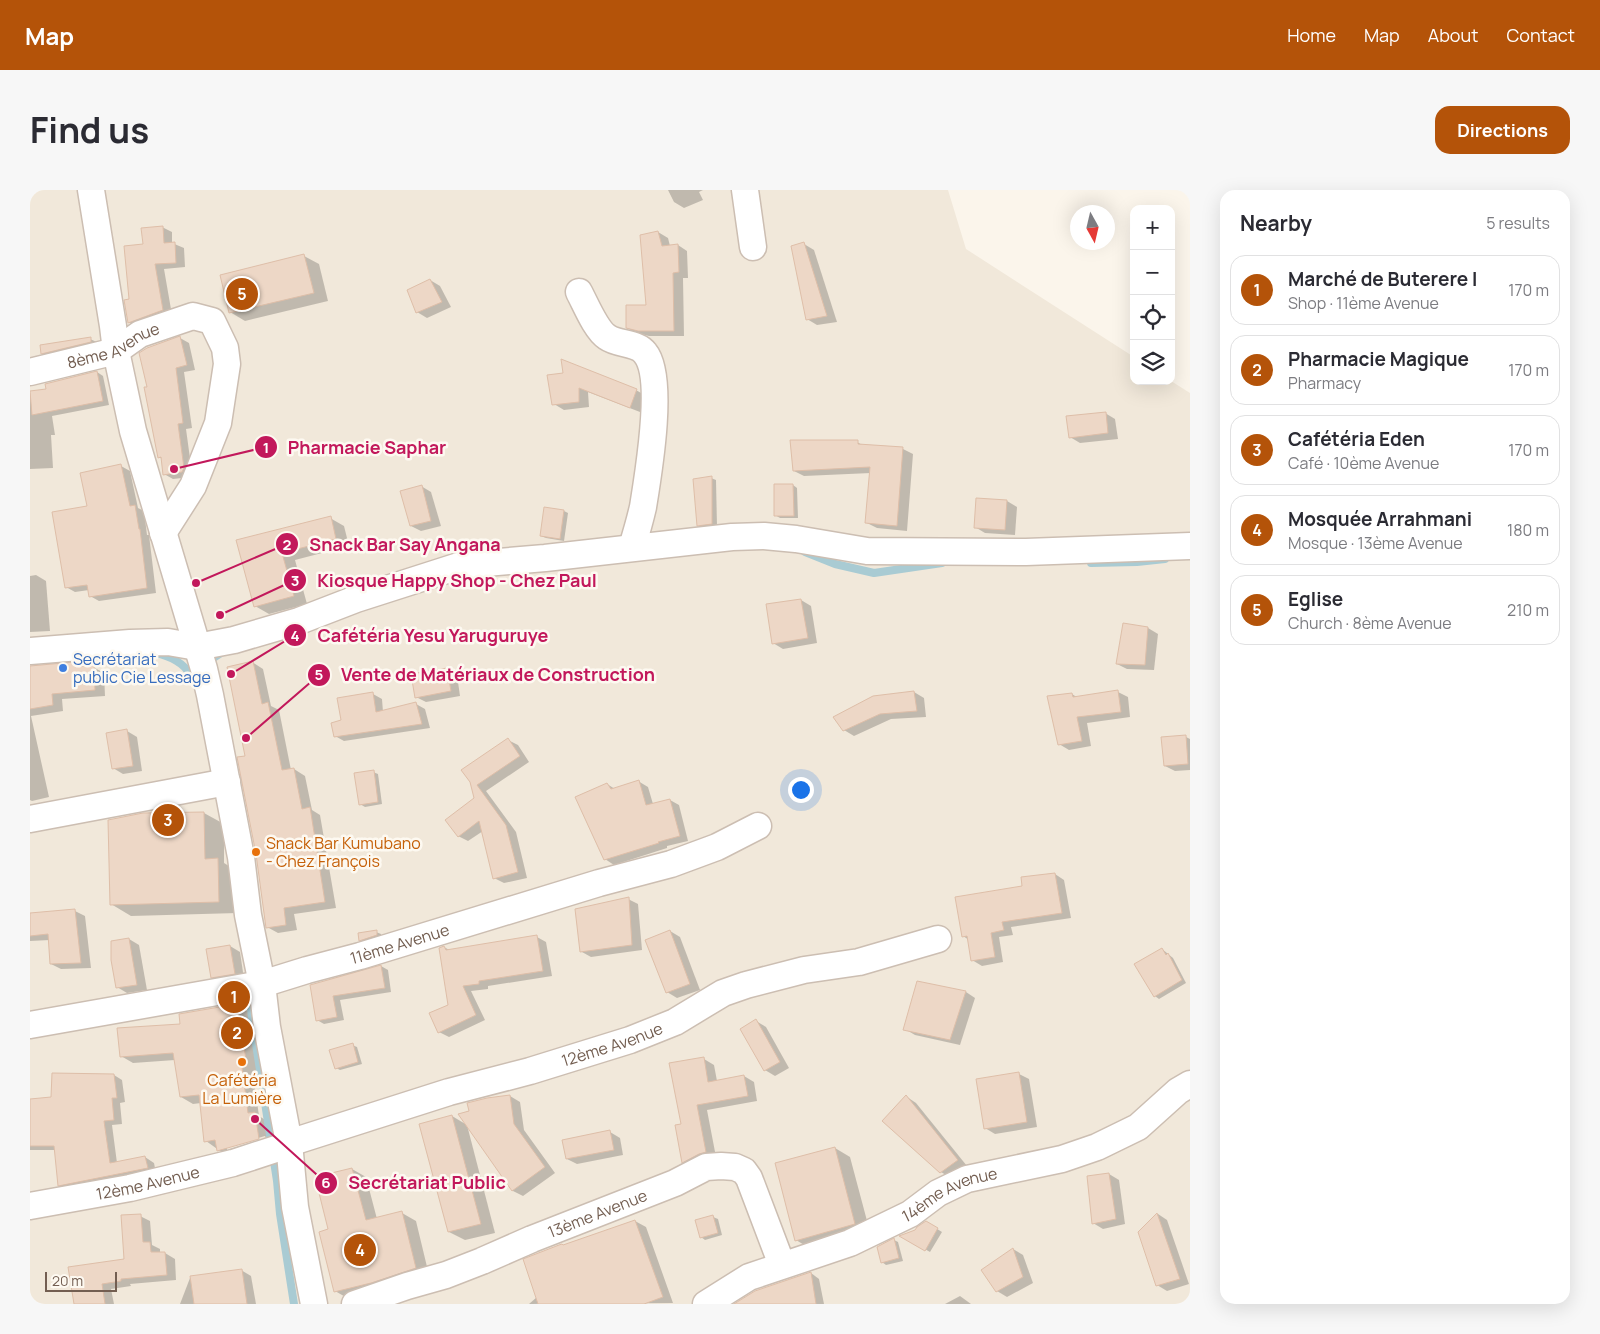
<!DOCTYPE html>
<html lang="en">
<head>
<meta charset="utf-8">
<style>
	body { margin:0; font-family:Manrope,sans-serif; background:#f7f7f7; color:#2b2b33 }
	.controls { position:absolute; right:15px; top:15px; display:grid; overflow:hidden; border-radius:10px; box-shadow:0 5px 20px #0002 }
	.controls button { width:45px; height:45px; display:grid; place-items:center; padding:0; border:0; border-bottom:1px solid #e1e1e2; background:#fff; color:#2b2b33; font:25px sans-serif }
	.compass { position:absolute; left:1040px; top:15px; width:45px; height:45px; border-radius:50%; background:#fff; box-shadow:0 5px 20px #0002; rotate:172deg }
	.scale { position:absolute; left:15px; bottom:12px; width:72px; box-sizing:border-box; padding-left:5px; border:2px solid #735e51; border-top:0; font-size:14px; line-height:18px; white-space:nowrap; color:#735e51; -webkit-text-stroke:4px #fdf9f1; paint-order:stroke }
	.you { position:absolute; left:770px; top:599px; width:18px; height:18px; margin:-12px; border:4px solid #fff; border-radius:50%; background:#1a73e8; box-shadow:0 0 0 8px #1a73e833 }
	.badge { display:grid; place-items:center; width:32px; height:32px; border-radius:50%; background:#b45309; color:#fff; font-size:16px; font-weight:700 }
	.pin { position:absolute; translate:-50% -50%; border:2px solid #fff; box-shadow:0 1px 5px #0006 }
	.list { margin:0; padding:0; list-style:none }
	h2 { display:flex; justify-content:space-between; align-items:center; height:65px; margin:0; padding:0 20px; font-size:21px }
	h2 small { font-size:16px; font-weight:400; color:#7c7c81 }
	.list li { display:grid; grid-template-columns:32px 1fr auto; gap:15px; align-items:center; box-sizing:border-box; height:70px; margin:0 10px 10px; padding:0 10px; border:1px solid #e1e1e2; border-radius:15px }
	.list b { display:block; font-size:19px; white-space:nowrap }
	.list p { margin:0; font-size:16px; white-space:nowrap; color:#7c7c81 }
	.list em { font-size:16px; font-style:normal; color:#7c7c81 }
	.icon { flex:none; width:28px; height:28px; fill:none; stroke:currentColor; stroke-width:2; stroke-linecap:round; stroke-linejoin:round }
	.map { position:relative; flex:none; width:1160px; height:1114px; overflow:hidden; border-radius:15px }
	header { display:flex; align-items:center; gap:30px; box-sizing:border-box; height:70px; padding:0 25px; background:#b45309; color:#fff }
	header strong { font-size:24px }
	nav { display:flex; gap:28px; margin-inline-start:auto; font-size:18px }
	.intro { display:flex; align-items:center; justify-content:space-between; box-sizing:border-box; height:120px; padding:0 30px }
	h1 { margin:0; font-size:35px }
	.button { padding:12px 22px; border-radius:15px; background:#b45309; color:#fff; font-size:18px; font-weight:700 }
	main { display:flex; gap:30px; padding:0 30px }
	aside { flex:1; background:#fff; border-radius:15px; box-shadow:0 5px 20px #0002 }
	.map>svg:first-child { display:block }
	.residential { fill:#f1e8da }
	.shadow { fill:#0003; fill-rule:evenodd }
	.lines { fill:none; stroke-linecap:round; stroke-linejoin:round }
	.stream { stroke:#a9cbd3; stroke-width:8 }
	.building { fill:#edd7c6; stroke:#debea8 }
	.minor-casing { stroke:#ccbeb2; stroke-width:29 }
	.minor { stroke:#fff; stroke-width:26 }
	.shop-dot { fill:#3f7fe0; stroke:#fdf9f1; stroke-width:2 }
	.food-dot { fill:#e8710a; stroke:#fdf9f1; stroke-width:2 }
	.labels { text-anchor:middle; stroke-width:5; stroke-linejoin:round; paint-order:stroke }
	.street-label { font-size:16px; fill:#735e51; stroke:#fdf9f1 }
	.shop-label { font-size:16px; fill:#366cbe; stroke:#fdf9f1; text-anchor:start }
	.food-label { font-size:16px; fill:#c56008; stroke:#fdf9f1; text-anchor:start }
	.leader { fill:none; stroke:#c2185b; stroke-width:2 }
	.callout-dot { fill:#c2185b; stroke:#fdf9f1; stroke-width:2 }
	.mark-label { font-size:15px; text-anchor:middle; font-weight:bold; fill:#fff }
	.callout-label { font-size:18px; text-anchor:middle; font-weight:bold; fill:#c2185b; stroke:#fdf9f1; stroke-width:5; stroke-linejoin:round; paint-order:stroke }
</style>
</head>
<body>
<header>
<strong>Map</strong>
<nav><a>Home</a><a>Map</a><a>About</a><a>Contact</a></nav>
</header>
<div class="intro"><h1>Find us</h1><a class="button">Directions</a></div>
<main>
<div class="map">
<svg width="1160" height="1114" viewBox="0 0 1160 1114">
	<rect width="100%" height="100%" fill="#fbf5eb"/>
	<polygon class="residential" points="0,0 918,0 936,59 1104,167 1104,191 1141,191 1160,203 1160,1114 0,1114"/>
	<g class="shadow">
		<polygon points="638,0 673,0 669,2 673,10 654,18 644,12"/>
		<polygon points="132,37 142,42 142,53 154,58 155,77 134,79 142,125 108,137 99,132 100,110 114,55"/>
		<polygon points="628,42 638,48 640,56 648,55 657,61 658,88 653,88 654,146 619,146 607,143 597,138 617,116 611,46"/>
		<polygon points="774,54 784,60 807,132 787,135 777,129"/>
		<polygon points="274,66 289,74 298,111 215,131 200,122"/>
		<polygon points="400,90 410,96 421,117 397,128 387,122"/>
		<polygon points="150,148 159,153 165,180 154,182 162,238 156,239 162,283 161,287 143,289 134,284 132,269 129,267"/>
		<polygon points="60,149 69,153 20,168 12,163"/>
		<polygon points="67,182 73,186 79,215 22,226 25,245 21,245 23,278 0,279 0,203 17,200"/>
		<polygon points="534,184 606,200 616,206 610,222 558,202 559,217 534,220 524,214"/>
		<polygon points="1075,223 1085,229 1088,249 1050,253 1040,247"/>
		<polygon points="827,252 834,256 873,259 883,264 877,341 847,338 837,333 841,283 774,286 764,281"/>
		<polygon points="91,276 100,281 108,318 114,321 117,345 119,345 126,403 69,411 60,406 59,400 45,402 36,397"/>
		<polygon points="681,288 686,290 687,336 673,338 669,335"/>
		<polygon points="763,295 767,298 768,328 750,328 745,325"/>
		<polygon points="391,296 401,302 411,336 391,341 381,336"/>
		<polygon points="977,311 987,317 985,345 955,343 945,337"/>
		<polygon points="534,321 538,323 534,351 516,348 511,346"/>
		<polygon points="300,328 314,336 319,356 265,370 277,414 239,424 225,416 207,351"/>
		<polygon points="6,385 16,391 20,441 0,442 0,386"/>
		<polygon points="771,410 781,416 787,453 753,459 743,453"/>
		<polygon points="1094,434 1118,438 1128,444 1124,480 1097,479 1087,474"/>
		<polygon points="222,472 233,479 241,516 249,520 261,580 264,579 275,586 282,620 290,625 306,718 264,724 267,740 248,743 237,737 216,567"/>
		<polygon points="44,474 51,478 63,477 74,483 75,506 32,509 33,521 1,526 19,607 2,611 0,610 0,476"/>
		<polygon points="417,479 427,485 430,506 396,512 386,507"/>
		<polygon points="884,502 894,508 896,527 861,529 824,546 814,540 805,527 844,507"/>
		<polygon points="1088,502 1098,507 1100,527 1057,533 1061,556 1039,560 1029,554 1042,504 1048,508"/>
		<polygon points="343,504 352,509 353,522 386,514 395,519 400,538 314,551 305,546 312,531"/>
		<polygon points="97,541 107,547 112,581 93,584 83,578"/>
		<polygon points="1156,547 1160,549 1160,580 1145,581 1135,576"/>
		<polygon points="478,550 488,555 499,572 456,601 486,642 497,688 474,693 464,688 453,641 438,651 428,646 445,609 441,592"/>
		<polygon points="343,582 348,584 352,614 335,617 330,614"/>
		<polygon points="608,591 618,597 623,614 640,610 649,615 658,651 637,656 637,658 584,675 575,669 577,594 585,599"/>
		<polygon points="174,623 194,634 194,673 207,681 208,723 101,726 81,714"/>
		<polygon points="1025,684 1034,690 1041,728 981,737 983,745 969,747 973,772 952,776 942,770 939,750 933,746 993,697"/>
		<polygon points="598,709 608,714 612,760 561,767 552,762"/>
		<polygon points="45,721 55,726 61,778 31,779 21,774 20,750 0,751 0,724"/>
		<polygon points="640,741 650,747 670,800 647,808 637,802"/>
		<polygon points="346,742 351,744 351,747 335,752 330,750"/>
		<polygon points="507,747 516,752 522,786 458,796 458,799 441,801 455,830 419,847 409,842 419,816 414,757 421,761"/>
		<polygon points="99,749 109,755 117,800 97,803 87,797"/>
		<polygon points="200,756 210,762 214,789 192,793 182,787"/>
		<polygon points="1132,759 1143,768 1156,793 1129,809 1125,806"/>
		<polygon points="351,776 358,780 361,802 310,810 314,830 294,834 287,830 281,796"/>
		<polygon points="888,793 936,802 945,808 930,855 885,845 875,839"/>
		<path d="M207,815l12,7 9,60 -5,1 6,43 8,5 4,24 -41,13 -24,-17 -5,-38 -8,1 -12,-7 -6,-37 -42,3 -12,-7 61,-31zM235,946l1,2 -39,12v-3z"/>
		<polygon points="726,831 736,837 759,878 745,886 735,880 712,839"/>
		<polygon points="322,855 327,857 332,874 310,880 306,878"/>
		<polygon points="674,869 684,875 687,891 714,886 724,892 727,911 677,920 686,967 663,977 653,972 653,935"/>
		<polygon points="989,884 999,889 1007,937 965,944 955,938"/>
		<polygon points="84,885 92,890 95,912 90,913 92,934 82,935 87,973 115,967 124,973 126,983 38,1000 29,995 26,960 0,960 0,910 22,908"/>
		<polygon points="480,906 490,912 494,940 525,983 493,1006 483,1001 430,924"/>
		<polygon points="877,907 886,913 937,976 921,988 911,982 853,931"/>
		<polygon points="422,926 437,935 465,1043 435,1050 419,1042"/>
		<polygon points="580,942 590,948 593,965 547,974 537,969"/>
		<polygon points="805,958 820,967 840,1042 781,1059 766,1050"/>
		<polygon points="322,979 336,987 347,1029 372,1023 386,1031 399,1085 319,1109 305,1101 300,1040"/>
		<polygon points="1079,984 1089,990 1095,1034 1073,1039 1063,1033"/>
		<polygon points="1128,1024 1137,1030 1159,1094 1137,1101 1127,1095 1110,1043"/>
		<polygon points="110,1026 120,1031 122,1055 130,1059 130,1063 135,1063 145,1069 146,1090 100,1094 101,1096 81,1099 84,1114 44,1114 95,1070"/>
		<polygon points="683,1027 688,1029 692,1045 675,1050 671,1047"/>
		<polygon points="605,1031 616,1037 643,1113 499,1114 507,1107 534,1056"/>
		<polygon points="896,1032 912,1042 900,1062 872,1046 886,1042"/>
		<polygon points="864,1050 868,1052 873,1071 856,1075 852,1072"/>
		<polygon points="983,1059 993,1065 1003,1093 977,1107 967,1101"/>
		<polygon points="211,1080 221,1086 226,1114 150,1114 160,1088"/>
		<polygon points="781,1083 789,1089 794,1114 719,1114"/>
		<polygon points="930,1106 941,1114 915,1114"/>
	</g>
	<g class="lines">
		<g class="stream">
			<polyline points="775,362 805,374 844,383 912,373"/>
			<polyline points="1061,373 1107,372 1135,369"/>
			<path d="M124,463c11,1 26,8 33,17l7,1 30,-20"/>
			<polyline points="219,799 222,828 247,991 250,1024 264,1114"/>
		</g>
	</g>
	<g class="building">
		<polygon points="133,36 134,53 145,52 146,73 125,74 133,120 98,133 94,110 99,109 94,56 113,54 111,38"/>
		<polygon points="628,41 632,56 648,54 649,82 643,83 644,141 608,141 596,138 596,115 616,115 610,45"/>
		<polygon points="774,52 797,126 776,130 761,56"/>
		<polygon points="274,64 284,103 199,123 190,85"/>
		<polygon points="400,89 412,112 386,123 377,100"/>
		<polygon points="150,146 157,175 146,178 153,233 148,234 154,278 152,282 133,285 131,267 128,268 114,197 117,197 109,163 117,158"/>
		<polygon points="61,147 61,152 11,164 10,155"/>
		<polygon points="531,169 607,199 600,218 549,198 549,212 522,215 517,185 533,183"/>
		<polygon points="67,181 73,211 2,225 0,201 16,199 15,194"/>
		<polygon points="1076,222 1078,243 1039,248 1036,226"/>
		<polygon points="760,250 828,250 828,254 873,257 867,336 835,333 840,277 763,281"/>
		<polygon points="91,274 100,316 105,315 109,339 110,339 117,398 59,407 57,395 35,398 22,322 57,316 50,283"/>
		<polygon points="682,286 682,334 667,336 663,289"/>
		<polygon points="744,294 763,294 764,326 744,326"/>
		<polygon points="392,295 401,331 380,336 370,301"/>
		<polygon points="946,308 977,310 975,340 944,338"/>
		<polygon points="514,317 534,320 530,349 510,346"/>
		<polygon points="301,326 306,349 252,363 264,406 224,417 206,350"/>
		<polygon points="771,409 778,448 742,454 736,414"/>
		<polygon points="1093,433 1118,437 1115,475 1086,474"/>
		<polygon points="223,471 232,514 238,512 252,580 264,578 272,619 280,617 295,712 254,718 256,735 236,738 226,664 207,567 215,566 197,477"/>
		<polygon points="44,472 45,477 64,475 65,500 22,504 23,515 0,519 0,476"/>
		<polygon points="417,478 421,501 385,508 381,484"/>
		<polygon points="1088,500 1091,522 1047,527 1052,551 1028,555 1017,506 1042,503 1043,507"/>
		<polygon points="884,501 887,521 850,524 813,541 803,527 843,506"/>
		<polygon points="343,502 346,522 386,512 392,534 304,547 301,533 311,530 307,508"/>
		<polygon points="97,539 103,576 82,579 76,543"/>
		<polygon points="1156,545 1158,574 1134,576 1131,547"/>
		<polygon points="478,548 490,566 447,595 476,635 488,682 463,689 449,631 428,647 415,630 444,608 440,592 431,580"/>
		<polygon points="344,580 348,612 329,615 324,583"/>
		<polygon points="609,590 616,615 640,609 650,646 628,652 629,653 574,670 545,607 577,593 581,599"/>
		<polygon points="174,622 175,669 188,668 189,712 80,715 78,630 113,623"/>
		<polygon points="1025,683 1032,723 972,732 974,740 961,743 965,767 941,771 937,746 932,747 925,707 992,696 991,687"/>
		<polygon points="599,707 602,755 550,762 545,719"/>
		<polygon points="45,719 51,773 20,774 18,744 0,746 0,723"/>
		<polygon points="347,740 347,745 329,751 328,743"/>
		<polygon points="640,740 660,794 636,803 615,750"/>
		<polygon points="507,745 513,781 449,791 449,794 433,796 446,825 408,843 399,823 418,815 409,758 414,756 416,760"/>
		<polygon points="99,748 107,795 86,798 81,770 81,751"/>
		<polygon points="200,755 205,784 181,788 176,759"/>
		<polygon points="1132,758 1136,765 1138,763 1152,790 1124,807 1104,774"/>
		<polygon points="351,775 355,798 303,806 307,827 286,831 280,795"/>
		<polygon points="887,791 936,801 920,850 873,840"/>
		<polygon points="207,814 217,876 212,877 218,923 225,922 229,949 187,961 185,950 174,952 169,905 150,907 143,863 90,867 87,838 150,834 149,824"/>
		<polygon points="726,829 750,872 734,881 710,839"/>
		<polygon points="323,853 328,872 305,879 299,860"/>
		<polygon points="674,867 678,892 714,885 718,906 667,915 676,962 669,964 652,973 645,935 651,934 639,873"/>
		<polygon points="989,882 997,932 954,939 946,889"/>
		<polygon points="22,883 84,884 87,908 82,908 84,930 74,931 80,973 115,966 118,978 28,996 24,956 0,956 0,909 21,907"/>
		<polygon points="480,905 484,934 515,977 482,1001 428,924 439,921 437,913 457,908"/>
		<polygon points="876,905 928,970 910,983 852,931"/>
		<polygon points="422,925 451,1034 418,1042 389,934"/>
		<polygon points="580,940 584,960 536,969 532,950"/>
		<polygon points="805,957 825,1034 765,1051 745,973"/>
		<polygon points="322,978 336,1030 372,1021 386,1078 341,1093 304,1102 289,1042 298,1039 285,987"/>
		<polygon points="1079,983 1086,1029 1062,1034 1057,986"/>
		<polygon points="1127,1023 1150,1089 1126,1096 1108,1042"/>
		<polygon points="111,1024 113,1052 120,1052 121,1062 135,1062 137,1085 91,1089 91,1091 72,1094 75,1114 44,1114 38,1077 94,1069 91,1025"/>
		<polygon points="683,1025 688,1043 670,1048 665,1030"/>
		<polygon points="605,1030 633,1107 614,1114 508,1114 493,1069 529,1055 532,1054 533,1055"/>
		<polygon points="896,1031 908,1038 895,1061 869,1046 885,1040 887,1037"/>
		<polygon points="864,1048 869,1068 851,1073 847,1057"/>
		<polygon points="983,1058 993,1087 966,1102 951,1080"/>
		<polygon points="212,1079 217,1114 164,1114 160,1086"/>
		<polygon points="781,1082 786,1114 704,1114 725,1101"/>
	</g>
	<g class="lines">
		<g class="minor-casing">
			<g id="minor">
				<polyline points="61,0 83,136 86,161 103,241 174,479 180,505 211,667 218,725 232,794 237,837 259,953 265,1017 284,1114"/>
				<polyline points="715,0 723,57"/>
				<path d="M549,102c7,13 17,38 28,45 11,8 30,5 38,16 20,24 3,123 -2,154 -3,13 -7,27 -11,40"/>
				<path id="s1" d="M0,182l86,-21 24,-17 53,-18 19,5 13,27 2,16 -9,59 -25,63 -30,47"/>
				<polyline points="0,461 100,453 138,452 167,457 204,450 269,431 326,409 432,375 515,368 702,347 734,346 766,349 837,361 996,362 1160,356"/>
				<polyline points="0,629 197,592"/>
				<path id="s2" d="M0,835l232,-41 45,-14 53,-14 239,-73 72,-19 46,-17 41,-21"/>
				<path id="s3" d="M0,1016l100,-18 103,-25 49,-16 7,-4 160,-51 81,-21 100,-31 45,-18 48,-29 23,-8 58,-15 55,-8 79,-23"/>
				<path id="s4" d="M325,1114l52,-18 39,-11 36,-14 50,-22 143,-56 31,-16 15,-1 14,1 9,4 5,7 33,87"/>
				<path id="s5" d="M676,1114l43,-27 101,-34 60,-29 28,-21 29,-14 95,-20 35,-12 41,-20 40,-36 12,-7"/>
			</g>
		</g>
		<use href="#minor" class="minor"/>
	</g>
	<circle class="shop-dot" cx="33" cy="478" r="5"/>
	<g class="food-dot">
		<circle cx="226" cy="662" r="5"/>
		<circle cx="212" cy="872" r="5"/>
	</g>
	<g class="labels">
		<g class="street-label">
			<text dy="6" stroke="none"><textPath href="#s1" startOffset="88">8ème Avenue</textPath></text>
			<text dy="6" stroke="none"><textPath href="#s2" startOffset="379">11ème Avenue</textPath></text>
			<text dy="6" stroke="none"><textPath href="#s3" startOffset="605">12ème Avenue</textPath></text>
			<text dy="6" stroke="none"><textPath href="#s3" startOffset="120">12ème Avenue</textPath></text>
			<text dy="6" stroke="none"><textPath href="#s5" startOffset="269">14ème Avenue</textPath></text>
			<text dy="6" stroke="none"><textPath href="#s4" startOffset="259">13ème Avenue</textPath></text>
		</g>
		<g class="shop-label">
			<text x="43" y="475">Secrétariat<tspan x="43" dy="18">public Cie Lessage</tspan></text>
		</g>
		<g class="food-label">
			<text x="236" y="659">Snack Bar Kumubano<tspan x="236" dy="18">- Chez François</tspan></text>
			<text x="212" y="896" text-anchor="middle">Cafétéria<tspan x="212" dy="18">La Lumière</tspan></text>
		</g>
	</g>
	<path class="leader" d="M144 279L236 257M166 393L257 354M190 425L265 390M201 484L265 445M216 548L289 485M225 929L296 993"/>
	<g class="callout-dot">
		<circle cx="144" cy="279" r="5"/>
		<circle cx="166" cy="393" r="5"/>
		<circle cx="190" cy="425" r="5"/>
		<circle cx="201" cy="484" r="5"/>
		<circle cx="216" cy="548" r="5"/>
		<circle cx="225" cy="929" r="5"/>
		<circle cx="236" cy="257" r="12"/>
		<circle cx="257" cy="354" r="12"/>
		<circle cx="265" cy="390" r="12"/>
		<circle cx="265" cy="445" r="12"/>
		<circle cx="289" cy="485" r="12"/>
		<circle cx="296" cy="993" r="12"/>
	</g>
	<g class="mark-label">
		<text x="236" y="263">1</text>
		<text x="257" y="360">2</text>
		<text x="265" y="396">3</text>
		<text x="265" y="451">4</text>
		<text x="289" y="490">5</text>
		<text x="296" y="998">6</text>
	</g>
	<g class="callout-label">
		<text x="337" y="264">Pharmacie Saphar</text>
		<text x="375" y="361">Snack Bar Say Angana</text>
		<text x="427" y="397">Kiosque Happy Shop - Chez Paul</text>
		<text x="403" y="452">Cafétéria Yesu Yaruguruye</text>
		<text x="468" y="491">Vente de Matériaux de Construction</text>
		<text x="397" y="999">Secrétariat Public</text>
	</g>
</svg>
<div class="controls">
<button>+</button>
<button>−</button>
<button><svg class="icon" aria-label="locate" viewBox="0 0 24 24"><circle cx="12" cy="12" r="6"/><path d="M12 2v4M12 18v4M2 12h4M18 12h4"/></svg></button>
<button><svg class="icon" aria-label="layers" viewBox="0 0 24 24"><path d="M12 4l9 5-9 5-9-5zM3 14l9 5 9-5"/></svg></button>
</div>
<svg class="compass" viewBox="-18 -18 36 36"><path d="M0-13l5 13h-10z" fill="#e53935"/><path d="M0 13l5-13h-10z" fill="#7c7c81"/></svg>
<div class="scale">20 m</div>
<div class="you"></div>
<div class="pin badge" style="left:204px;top:807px">1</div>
<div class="pin badge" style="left:207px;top:843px">2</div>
<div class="pin badge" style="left:138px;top:630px">3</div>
<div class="pin badge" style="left:330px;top:1060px">4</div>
<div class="pin badge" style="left:212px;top:104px">5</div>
</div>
<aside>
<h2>Nearby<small>5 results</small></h2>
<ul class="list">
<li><span class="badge">1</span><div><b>Marché de Buterere I</b><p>Shop · 11ème Avenue</p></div><em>170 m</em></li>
<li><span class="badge">2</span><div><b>Pharmacie Magique</b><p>Pharmacy</p></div><em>170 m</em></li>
<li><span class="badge">3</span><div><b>Cafétéria Eden</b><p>Café · 10ème Avenue</p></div><em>170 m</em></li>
<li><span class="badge">4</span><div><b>Mosquée Arrahmani</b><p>Mosque · 13ème Avenue</p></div><em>180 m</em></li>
<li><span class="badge">5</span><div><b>Eglise</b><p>Church · 8ème Avenue</p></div><em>210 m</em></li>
</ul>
</aside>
</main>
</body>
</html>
